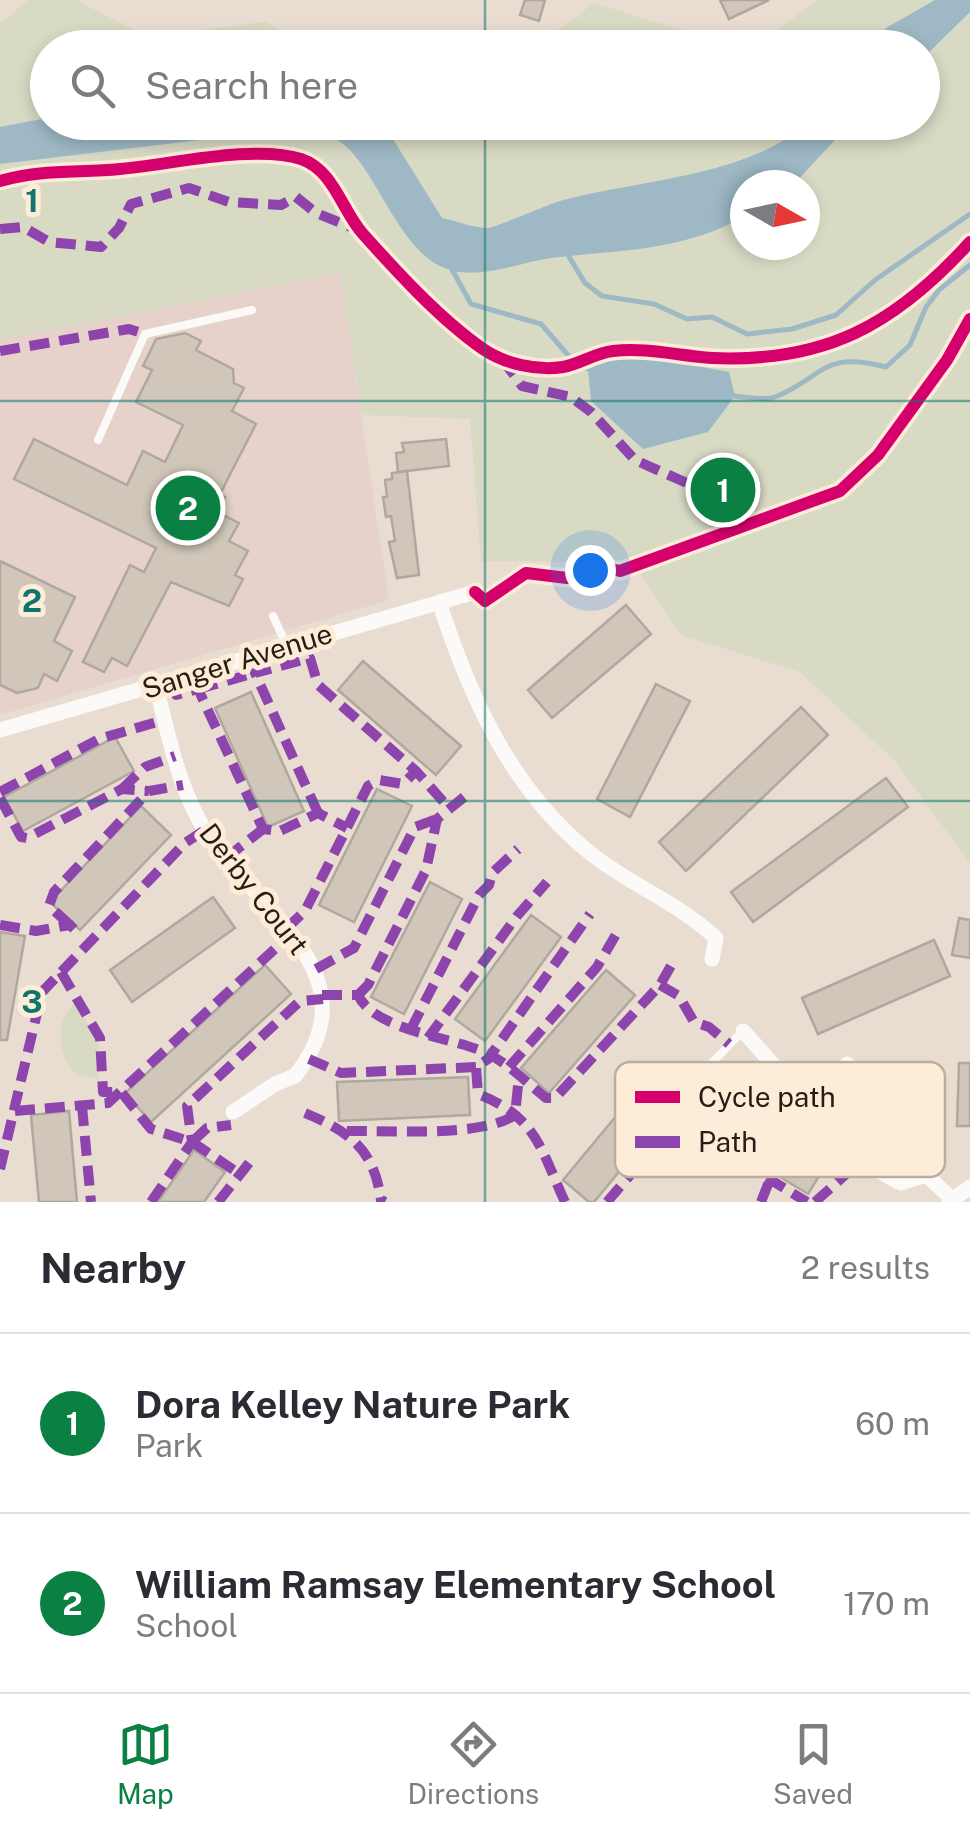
<!DOCTYPE html>
<html lang="en">
<head>
<meta charset="utf-8">
<style>
	body { margin:0; font-family:"Public Sans",sans-serif; background:#f7f7f7; color:#2b2b33 }
	.compass { position:absolute; left:730px; top:170px; width:90px; height:90px; border-radius:50%; background:#fff; box-shadow:0 5px 15px #0003; rotate:99deg }
	.you { position:absolute; left:590px; top:570px; width:35px; height:35px; margin:-25px; border:8px solid #fff; border-radius:50%; background:#1a73e8; box-shadow:0 0 0 15px #1a73e833 }
	.badge { display:grid; place-items:center; width:65px; height:65px; border-radius:50%; background:#0b8043; color:#fff; font-size:32px; font-weight:700 }
	.pin { position:absolute; translate:-50% -50%; border:5px solid #fff; box-shadow:0 2px 10px #0006 }
	.list { margin:0; padding:0; list-style:none }
	h2 { display:flex; justify-content:space-between; align-items:center; height:130px; margin:0; padding:0 40px; font-size:42px }
	h2 small { font-size:32px; font-weight:400; color:#7c7c81 }
	.list li { display:grid; grid-template-columns:65px 1fr auto; gap:30px; align-items:center; box-sizing:border-box; height:180px; padding:0 40px; border-top:2px solid #e1e1e2 }
	.list b { display:block; font-size:38px; white-space:nowrap }
	.list p { margin:0; font-size:32px; white-space:nowrap; color:#7c7c81 }
	.list em { font-size:32px; font-style:normal; color:#7c7c81 }
	.icon { flex:none; width:55px; height:55px; fill:none; stroke:currentColor; stroke-width:2; stroke-linecap:round; stroke-linejoin:round }
	.map { position:relative; flex:none; width:970px; height:1202px; overflow:hidden }
	.search { position:absolute; background:#fff; box-shadow:0 5px 15px #0003; left:30px; right:30px; top:30px; height:110px; display:flex; align-items:center; gap:25px; box-sizing:border-box; padding:0 35px; border-radius:55px; color:#7c7c81; font-size:38px }
	.sheet { height:490px; background:#fff }
	nav { display:flex; justify-content:space-around; align-items:center; box-sizing:border-box; height:140px; border-top:2px solid #e1e1e2; background:#fff; font-size:28px; color:#7c7c81 }
	nav a { display:grid; justify-items:center; gap:5px }
	nav .on { color:#0b8043 }
	.map>svg:first-child { display:block }
	.education { fill:#e6d2ca }
	.green { fill:#d8dac4; fill-rule:evenodd }
	.water { fill:#9eb9c5 }
	.lines { fill:none; stroke-linecap:round; stroke-linejoin:round }
	.stream { stroke:#9eb9c5; stroke-width:5 }
	.building { fill:#d0c6b9; stroke:#b0a89e; stroke-width:2.5 }
	.service { stroke:#fcfaf8; stroke-width:8 }
	.minor { stroke:#fcfaf8; stroke-width:15 }
	.quiet { stroke:#8e44ad; stroke-width:10; stroke-dasharray:20 10; stroke-linecap:butt }
	.cycleway-casing { stroke:#fdecd8; stroke-width:19 }
	.cycleway { stroke:#d6006c; stroke-width:12 }
	.grid { fill:none; stroke:#0f766e; stroke-width:2.5; stroke-opacity:0.55 }
	.labels { text-anchor:middle; stroke-width:10; stroke-linejoin:round; paint-order:stroke }
	.street-label { font-size:28px; fill:#261e15; stroke:#fdecd8 }
	.key { fill:#fdecd8; stroke:#bcae9e; stroke-width:2.5 }
	.key-label { font-size:28px; fill:#261e15 }
	.grid-label { font-size:32px; text-anchor:middle; font-weight:bold; fill:#0f766e; stroke:#fdecd8; stroke-width:10; stroke-linejoin:round; paint-order:stroke }
</style>
</head>
<body>
<div class="map">
<svg width="970" height="1202" viewBox="0 0 970 1202">
	<rect width="100%" height="100%" fill="#e8ddd0"/>
	<polygon class="education" points="340,273 389,600 0,715 0,338"/>
	<g class="green">
		<path d="M28,0h48l71,37 118,-15 47,25 -264,1v74h874v-74l-169,-1 65,-47h152v863l-76,-103 -94,-88 -119,-37 -48,-72 -152,-2 -11,-142 -108,-4 -22,-142 -340,67v-316zM745,185h60v60h-60z"/>
		<polygon points="594,3 736,47 537,47"/>
		<path d="M75,1003l23,37 1,39 -23,-4c-19,-18 -22,-56 -1,-72z"/>
	</g>
	<g class="water">
		<polygon points="935,0 970,0 970,12 923,58 922,48 870,47 886,28"/>
		<path d="M47,118l1,4 330,1 10,8 54,87c14,3 32,10 46,10 9,-1 56,-22 72,-27 76,-21 188,-24 247,-78h44l-58,62h-48v31c-59,34 -121,34 -186,41 -44,4 -95,34 -134,-1 -33,-30 -46,-74 -76,-107 -9,-10 -28,-16 -40,-22l-309,37v-37z"/>
		<polygon points="612,359 661,359 729,372 735,396 708,432 643,449 591,401 588,369"/>
	</g>
	<g class="lines">
		<g class="stream">
			<polyline points="568,255 585,283 602,296 654,304 687,319 712,317 747,334 792,329 836,315 875,280 970,214"/>
			<polyline points="448,262 471,304 541,324 575,363 588,369"/>
			<path d="M735,396c12,1 29,5 40,1 50,-20 46,-47 111,-30l24,-22 16,-38 13,-17 31,-25"/>
		</g>
	</g>
	<g class="building">
		<polygon points="525,0 545,0 539,21 520,15"/>
		<polygon points="720,0 769,0 729,19"/>
		<polygon points="185,333 201,341 196,350 233,369 234,383 244,388 232,411 256,424 220,494 225,497 217,512 239,523 229,541 248,551 235,575 243,579 229,606 171,582 127,666 112,658 104,672 83,662 130,565 144,572 156,548 14,479 34,439 127,485 143,451 165,462 183,425 136,402 152,370 143,366 156,339"/>
		<polygon points="446,439 449,466 398,472 396,453 404,452 402,443"/>
		<polygon points="407,471 419,575 397,578 389,542 395,541 391,516 386,517 383,497 387,497 385,480 392,479 392,473"/>
		<polygon points="0,561 75,597 54,641 72,651 57,681 44,674 38,688 17,693 0,685"/>
		<polygon points="626,605 651,634 552,718 528,690"/>
		<polygon points="363,661 461,746 436,775 338,690"/>
		<polygon points="656,684 690,701 630,817 597,799"/>
		<polygon points="251,692 304,811 268,827 215,708"/>
		<polygon points="801,707 828,735 686,871 659,842"/>
		<polygon points="115,737 134,771 23,831 4,797"/>
		<polygon points="886,778 908,807 753,922 731,892"/>
		<polygon points="377,789 412,806 354,922 319,905"/>
		<polygon points="141,806 171,835 80,930 50,902"/>
		<polygon points="430,882 462,899 404,1014 371,997"/>
		<polygon points="213,897 235,928 132,1002 110,970"/>
		<polygon points="531,915 561,937 485,1041 455,1019"/>
		<polygon points="959,918 970,920 970,958 952,955"/>
		<polygon points="0,932 25,936 7,1040 0,1040"/>
		<polygon points="934,940 950,976 818,1034 802,998"/>
		<polygon points="265,965 291,994 151,1122 125,1093"/>
		<polygon points="606,970 635,995 549,1093 521,1068"/>
		<polygon points="959,1063 970,1063 970,1126 957,1126"/>
		<polygon points="468,1077 470,1115 339,1121 337,1082"/>
		<polygon points="646,1080 675,1104 594,1202 589,1202 563,1180"/>
		<polygon points="706,1089 827,1163 808,1194 687,1120"/>
		<polygon points="69,1111 77,1202 39,1202 31,1115"/>
		<polygon points="194,1150 225,1172 204,1202 158,1202"/>
	</g>
	<g class="lines">
		<g class="service">
			<polyline points="98,440 145,334 252,310"/>
			<polyline points="273,616 287,646"/>
			<polyline points="693,1082 743,1031"/>
		</g>
		<g class="minor">
			<path d="M439,602c31,95 71,186 151,251 40,32 89,50 126,85l-4,21"/>
			<path d="M156,686c13,51 23,107 54,152 52,76 164,138 85,238l-20,8 -42,28"/>
			<polyline points="0,730 475,592"/>
			<path d="M743,1031c40,42 106,131 158,152l25,-8"/>
			<polyline points="847,1064 923,1137 929,1149 926,1175 951,1198"/>
			<polyline points="949,1202 970,1187"/>
		</g>
		<g class="quiet">
			<polyline points="0,229 23,227 49,242 101,247 119,228 131,204 189,188 229,202 281,205 296,197 316,213 356,229"/>
			<polyline points="0,351 129,329 145,334"/>
			<polyline points="502,359 522,386 571,397 591,412 635,460 716,496"/>
			<polyline points="172,681 176,695 198,689 263,829 280,831 318,813 347,828"/>
			<polyline points="198,689 255,673"/>
			<polyline points="122,789 145,767 175,756"/>
			<polyline points="0,792 99,739 164,720"/>
			<polyline points="0,798 21,837 27,838 122,789 149,791"/>
			<polyline points="318,813 255,673 310,658 318,685 416,771 449,808"/>
			<polyline points="226,858 263,829"/>
			<polyline points="0,925 36,931 70,925 74,929"/>
			<polyline points="70,925 49,906 54,892 149,791 183,785"/>
			<polyline points="286,929 305,911 368,786 379,780 403,784 416,771"/>
			<polyline points="316,969 354,948 415,827 437,819"/>
			<polyline points="61,972 100,1038 103,1092 121,1092 151,1129 192,1142 207,1128 231,1125"/>
			<polyline points="660,985 679,996 694,1022 709,1027 729,1044"/>
			<path d="M322,995h36c17,36 94,42 126,57 23,10 42,30 62,46h9l105,-113 12,-21"/>
			<polyline points="358,995 368,985 426,870 437,819 469,793"/>
			<polyline points="411,1029 479,895 489,885 492,873 518,849"/>
			<polyline points="428,1038 517,916 547,882"/>
			<polyline points="309,1059 341,1073 476,1067"/>
			<polyline points="509,1067 597,967 618,931"/>
			<polyline points="693,1082 676,1122 807,1202"/>
			<polyline points="82,1106 91,1202"/>
			<polyline points="15,1111 108,1103 291,934"/>
			<path d="M305,1113c45,19 69,36 76,87l4,2"/>
			<path d="M347,1131c43,-1 133,7 168,-16l4,-39"/>
			<polyline points="192,1142 238,1173"/>
			<polyline points="0,1169 42,992 185,843 205,830"/>
			<polyline points="151,1202 192,1142 187,1106 300,1001 323,999"/>
			<polyline points="218,1202 253,1158"/>
			<path d="M565,1202c-24,-52 -28,-85 -87,-108l-2,-27 12,-8 102,-145"/>
			<polyline points="607,1202 676,1122"/>
			<polyline points="761,1202 770,1179"/>
			<polyline points="815,1202 864,1158"/>
		</g>
		<g class="cycleway-casing">
			<g id="cycleway">
				<path d="M0,181c40,-12 79,-8 120,-12 49,-4 134,-25 181,-10 33,11 41,52 62,75 35,39 77,85 120,115 22,15 54,22 80,18 17,-3 32,-14 50,-16 32,-4 67,5 99,7 113,5 183,-33 258,-116"/>
				<polyline points="475,592 485,601 526,573 567,578 588,564 620,571 840,491 878,455 947,360 970,319"/>
			</g>
		</g>
		<use href="#cycleway" class="cycleway"/>
	</g>
	<path class="grid" d="M485,0v48M485,122v1080M0,401h970M0,801h970"/>
	<g class="labels">
		<g class="street-label">
			<text transform="translate(237 661) rotate(-17)" y="10">Sanger Avenue</text>
			<text transform="translate(254 889) rotate(52)" y="10">Derby Court</text>
		</g>
	</g>
	<rect x="615" y="1062" width="330" height="115" rx="15" class="key"/>
	<rect x="635" y="1091" width="45" height="12" fill="#d6006c"/>
	<rect x="635" y="1136" width="45" height="12" fill="#8e44ad"/>
	<g class="key-label">
		<text x="698" y="1107">Cycle path</text>
		<text x="698" y="1152">Path</text>
	</g>
	<g class="grid-label">
		<text x="32" y="212">1</text>
		<text x="32" y="612">2</text>
		<text x="32" y="1013">3</text>
	</g>
</svg>
<svg class="compass" viewBox="-18 -18 36 36"><path d="M0-13l5 13h-10z" fill="#e53935"/><path d="M0 13l5-13h-10z" fill="#7c7c81"/></svg>
<div class="you"></div>
<div class="pin badge" style="left:723px;top:490px">1</div>
<div class="pin badge" style="left:188px;top:508px">2</div>
<div class="search"><svg class="icon" aria-label="search" viewBox="0 0 24 24"><circle cx="10" cy="10" r="6"/><path d="M15 15l6 6"/></svg>Search here</div>
</div>
<section class="sheet">
<h2>Nearby<small>2 results</small></h2>
<ul class="list">
<li><span class="badge">1</span><div><b>Dora Kelley Nature Park</b><p>Park</p></div><em>60 m</em></li>
<li><span class="badge">2</span><div><b>William Ramsay Elementary School</b><p>School</p></div><em>170 m</em></li>
</ul>
</section>
<nav>
<a class="on"><svg class="icon" aria-label="map" viewBox="0 0 24 24"><path d="M3 6l6-2 6 2 6-2v14l-6 2-6-2-6 2zM9 4v14M15 6v14"/></svg>Map</a>
<a><svg class="icon" aria-label="directions" viewBox="0 0 24 24"><path d="M12 3l9 9-9 9-9-9zM9 14v-3h6M13 9l2 2-2 2"/></svg>Directions</a>
<a><svg class="icon" aria-label="saved" viewBox="0 0 24 24"><path d="M7 4h10v16l-5-4-5 4z"/></svg>Saved</a>
</nav>
</body>
</html>
